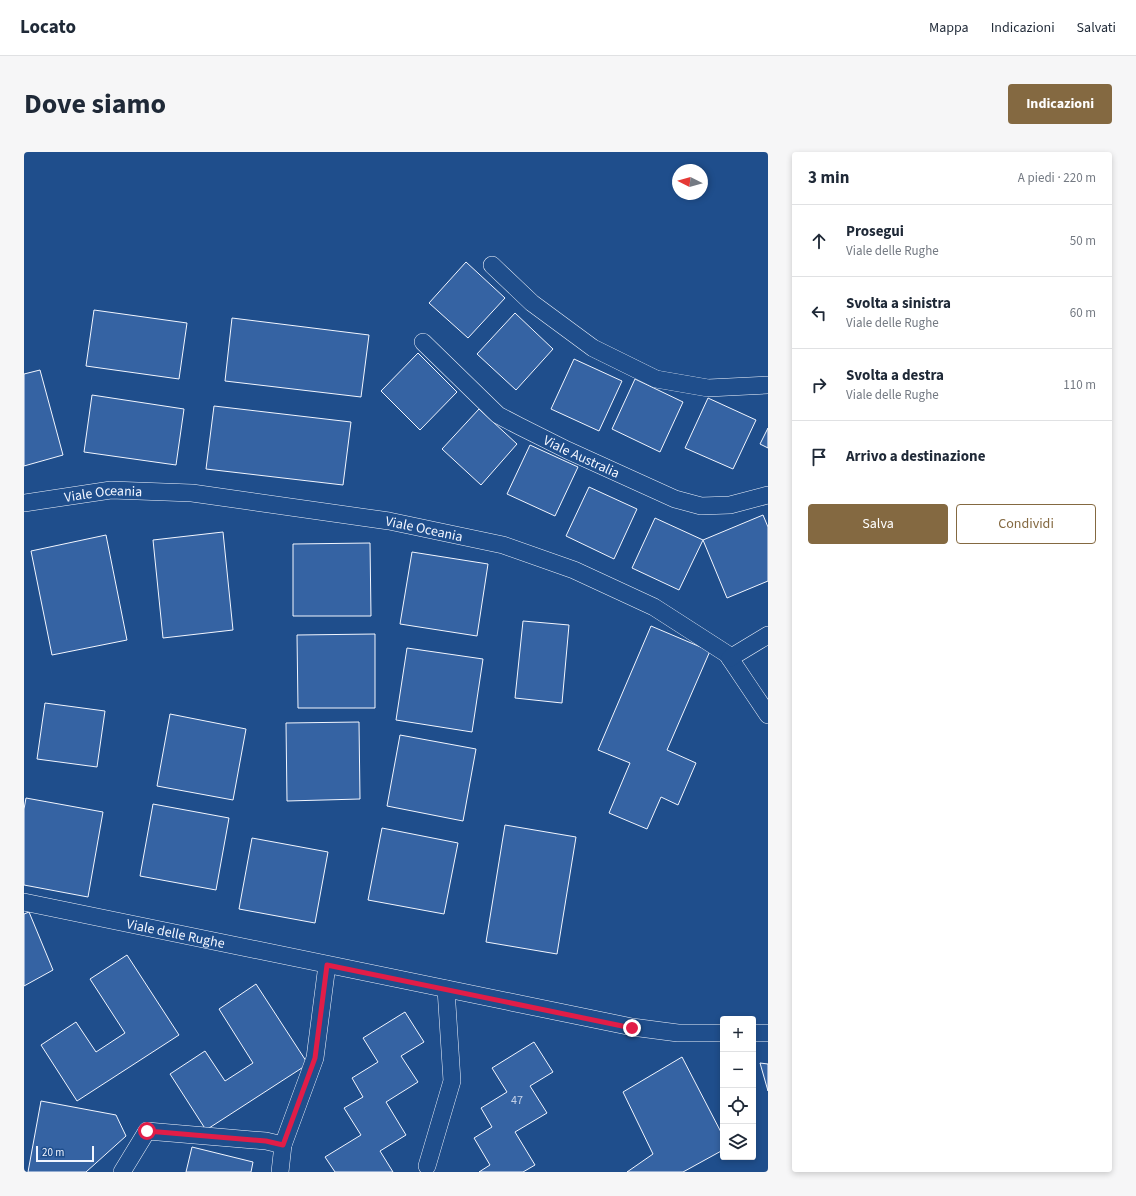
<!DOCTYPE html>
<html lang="it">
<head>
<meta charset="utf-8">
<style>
	body { margin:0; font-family:"Source Sans 3",sans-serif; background:#f6f6f7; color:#1f2937 }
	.controls { position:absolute; right:12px; bottom:12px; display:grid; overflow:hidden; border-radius:4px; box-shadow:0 2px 6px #0003 }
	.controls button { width:36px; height:36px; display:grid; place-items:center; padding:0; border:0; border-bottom:1px solid #e0e1e3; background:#fff; color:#1f2937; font:20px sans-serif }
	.compass { position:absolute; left:648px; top:12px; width:36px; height:36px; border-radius:50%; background:#fff; box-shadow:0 2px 6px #0003; rotate:276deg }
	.scale { position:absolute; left:12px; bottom:10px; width:58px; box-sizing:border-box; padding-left:4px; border:2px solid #f2f6ff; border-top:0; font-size:11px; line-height:14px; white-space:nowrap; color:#f2f6ff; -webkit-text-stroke:3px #1f4e8c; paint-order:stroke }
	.stop { position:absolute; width:12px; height:12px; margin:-9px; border:3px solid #e11d48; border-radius:50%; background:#fff }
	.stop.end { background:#e11d48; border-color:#fff; box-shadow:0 1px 4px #0008 }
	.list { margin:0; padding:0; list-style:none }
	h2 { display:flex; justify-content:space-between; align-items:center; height:52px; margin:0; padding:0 16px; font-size:17px }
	h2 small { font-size:13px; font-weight:400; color:#747a83 }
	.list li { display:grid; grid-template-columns:26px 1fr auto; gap:12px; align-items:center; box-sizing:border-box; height:72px; padding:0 16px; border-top:1px solid #e0e1e3 }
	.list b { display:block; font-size:15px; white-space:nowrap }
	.list p { margin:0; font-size:13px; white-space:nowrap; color:#747a83 }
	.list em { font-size:13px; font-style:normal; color:#747a83 }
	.actions { display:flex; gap:8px; padding:12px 16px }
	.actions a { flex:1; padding:9px 0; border:1px solid #846941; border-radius:4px; text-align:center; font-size:14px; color:#846941 }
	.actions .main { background:#846941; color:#fff }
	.icon { flex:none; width:22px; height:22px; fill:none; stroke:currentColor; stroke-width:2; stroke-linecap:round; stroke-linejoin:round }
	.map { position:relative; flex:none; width:744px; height:1020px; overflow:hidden; border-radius:4px }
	header { display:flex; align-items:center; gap:24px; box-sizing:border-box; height:56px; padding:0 20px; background:#fff; border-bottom:1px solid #e0e1e3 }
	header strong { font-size:19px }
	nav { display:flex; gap:22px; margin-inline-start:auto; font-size:14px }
	.intro { display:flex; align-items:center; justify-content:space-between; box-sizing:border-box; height:96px; padding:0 24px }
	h1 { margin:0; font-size:28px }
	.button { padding:10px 18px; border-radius:4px; background:#846941; color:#fff; font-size:14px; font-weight:700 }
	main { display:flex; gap:24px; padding:0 24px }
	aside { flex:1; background:#fff; border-radius:4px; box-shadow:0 2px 6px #0003 }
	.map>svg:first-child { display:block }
	.building { fill:#3563a3; stroke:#f2f6ff }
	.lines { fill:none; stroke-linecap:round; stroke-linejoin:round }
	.minor-casing { stroke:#f2f6ff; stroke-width:18 }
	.minor { stroke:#1f4e8c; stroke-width:17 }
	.route { stroke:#e11d48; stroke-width:5 }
	.labels { text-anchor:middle; stroke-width:3; stroke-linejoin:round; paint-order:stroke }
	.number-label { font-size:12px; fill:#c3d1e8 }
	.street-label { font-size:14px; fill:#f2f6ff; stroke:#1f4e8c }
</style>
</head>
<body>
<header>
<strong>Locato</strong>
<nav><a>Mappa</a><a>Indicazioni</a><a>Salvati</a></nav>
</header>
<div class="intro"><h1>Dove siamo</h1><a class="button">Indicazioni</a></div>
<main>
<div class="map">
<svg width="744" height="1020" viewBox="0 0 744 1020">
	<rect width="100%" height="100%" fill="#1f4e8c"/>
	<g class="building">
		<polygon points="442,110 481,146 444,186 405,151"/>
		<polygon points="70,158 163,171 155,227 62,214"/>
		<polygon points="491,161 529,197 492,238 453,202"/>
		<polygon points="208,166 345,183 337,245 201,229"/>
		<polygon points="394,201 433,240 396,278 357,239"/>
		<polygon points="550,207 598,229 575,279 527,257"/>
		<polygon points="16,218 39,303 0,314 0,222"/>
		<polygon points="611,227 659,250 636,300 588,277"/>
		<polygon points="68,243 160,257 152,313 60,300"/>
		<polygon points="684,246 732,268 709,317 661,296"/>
		<polygon points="190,254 327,270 319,333 182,317"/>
		<polygon points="455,257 493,292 457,333 418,297"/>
		<polygon points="744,276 744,296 736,292"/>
		<polygon points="506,293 554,315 531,364 483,342"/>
		<polygon points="565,335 613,357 590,407 542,384"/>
		<polygon points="739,363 744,375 744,429 703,446 679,388"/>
		<polygon points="631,366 679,388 655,438 608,416"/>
		<polygon points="199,380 209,478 139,486 129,388"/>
		<polygon points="82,383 103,488 28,503 7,399"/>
		<polygon points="346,391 347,464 269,464 269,392"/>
		<polygon points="388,400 464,412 453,484 376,472"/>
		<polygon points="499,469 545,473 538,551 491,546"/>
		<polygon points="627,474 686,499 643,598 672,611 654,653 637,645 623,677 585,661 606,611 574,598"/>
		<polygon points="351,482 351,556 274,556 273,483"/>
		<polygon points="383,496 459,507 448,580 372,568"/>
		<polygon points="21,551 81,559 73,615 13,607"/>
		<polygon points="146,562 222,577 209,648 133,634"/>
		<polygon points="335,570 336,647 263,649 262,571"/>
		<polygon points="376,583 452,597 439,669 363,654"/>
		<polygon points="2,646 79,660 64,745 0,733 0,657"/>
		<polygon points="129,652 205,666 192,738 116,724"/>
		<polygon points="481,673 552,685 533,802 462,790"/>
		<polygon points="358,676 434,691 420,762 344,748"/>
		<polygon points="228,686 304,700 291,771 215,757"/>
		<polygon points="5,760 29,818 0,834 0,762"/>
		<polygon points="103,803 155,883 53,949 17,893 52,870 72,900 101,881 66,827"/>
		<polygon points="232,832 284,912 182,978 146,922 181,899 201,929 229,911 195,857"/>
		<polygon points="381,860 400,890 377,904 394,930 362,950 382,983 356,999 369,1020 311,1020 301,1005 337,983 320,956 339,945 328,926 354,910 339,886"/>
		<polygon points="510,890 529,920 506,934 523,961 491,980 511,1013 499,1020 455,1020 466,1013 450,986 468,975 457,956 483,940 468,916"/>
		<polygon points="658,905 699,984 699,998 659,1020 603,1020 629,1002 599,940"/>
		<polygon points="736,911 744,912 744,939"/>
		<polygon points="17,949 92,963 102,984 62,1020 4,1020"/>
		<polygon points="168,995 229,1010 227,1020 162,1020"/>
	</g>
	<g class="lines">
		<g class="minor-casing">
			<g id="minor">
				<polyline points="468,113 508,151 569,196 632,227 684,236 744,233"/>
				<path id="s1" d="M399,190l75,73 21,11 48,24 108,49 26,7 29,-1 38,-10"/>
				<path id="s2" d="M0,351l87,-13 81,3 197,28 114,24 71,25 80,37 73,47 41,61"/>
				<polyline points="706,506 744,483"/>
				<path id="s3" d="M0,750l608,125 46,6h45"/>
				<polyline points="729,881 744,881"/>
				<polyline points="403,1014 428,929 422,837"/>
				<polyline points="98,1020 123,979 242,989 259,993"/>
				<polyline points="256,1020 259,993 291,906 303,813"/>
			</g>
		</g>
		<use href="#minor" class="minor"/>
	</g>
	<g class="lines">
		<polyline class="route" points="123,979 242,989 259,993 291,906 303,813 608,876"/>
	</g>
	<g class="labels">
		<g class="number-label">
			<text x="493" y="952">47</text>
		</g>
		<g class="street-label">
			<text dy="5" stroke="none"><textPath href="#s1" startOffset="198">Viale Australia</textPath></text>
			<text dy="5" stroke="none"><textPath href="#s2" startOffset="80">Viale Oceania</textPath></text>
			<text dy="5" stroke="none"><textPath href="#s2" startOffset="404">Viale Oceania</textPath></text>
			<text dy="5" stroke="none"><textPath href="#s3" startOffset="155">Viale delle Rughe</textPath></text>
		</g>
	</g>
</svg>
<div class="controls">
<button>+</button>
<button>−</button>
<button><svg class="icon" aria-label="locate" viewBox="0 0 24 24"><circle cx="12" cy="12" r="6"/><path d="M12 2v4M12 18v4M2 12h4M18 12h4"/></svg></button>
<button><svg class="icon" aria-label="layers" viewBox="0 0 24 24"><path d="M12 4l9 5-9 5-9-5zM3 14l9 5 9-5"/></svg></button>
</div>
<svg class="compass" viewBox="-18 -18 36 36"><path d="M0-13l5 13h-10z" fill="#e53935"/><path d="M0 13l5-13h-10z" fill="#747a83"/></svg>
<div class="scale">20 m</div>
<div class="stop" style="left:123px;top:979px"></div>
<div class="stop end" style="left:608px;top:876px"></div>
</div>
<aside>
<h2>3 min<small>A piedi · 220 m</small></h2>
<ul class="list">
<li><svg class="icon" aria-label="ahead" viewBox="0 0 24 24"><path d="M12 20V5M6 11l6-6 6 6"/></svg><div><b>Prosegui</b><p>Viale delle Rughe</p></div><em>50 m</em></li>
<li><svg class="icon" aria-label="left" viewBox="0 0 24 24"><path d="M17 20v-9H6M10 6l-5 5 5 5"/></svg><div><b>Svolta a sinistra</b><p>Viale delle Rughe</p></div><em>60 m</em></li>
<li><svg class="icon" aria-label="right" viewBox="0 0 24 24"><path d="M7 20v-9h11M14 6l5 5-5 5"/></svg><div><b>Svolta a destra</b><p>Viale delle Rughe</p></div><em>110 m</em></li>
<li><svg class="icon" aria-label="arrive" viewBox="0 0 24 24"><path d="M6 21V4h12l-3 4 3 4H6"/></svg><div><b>Arrivo a destinazione</b></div></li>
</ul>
<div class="actions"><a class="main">Salva</a><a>Condividi</a></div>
</aside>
</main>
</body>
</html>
